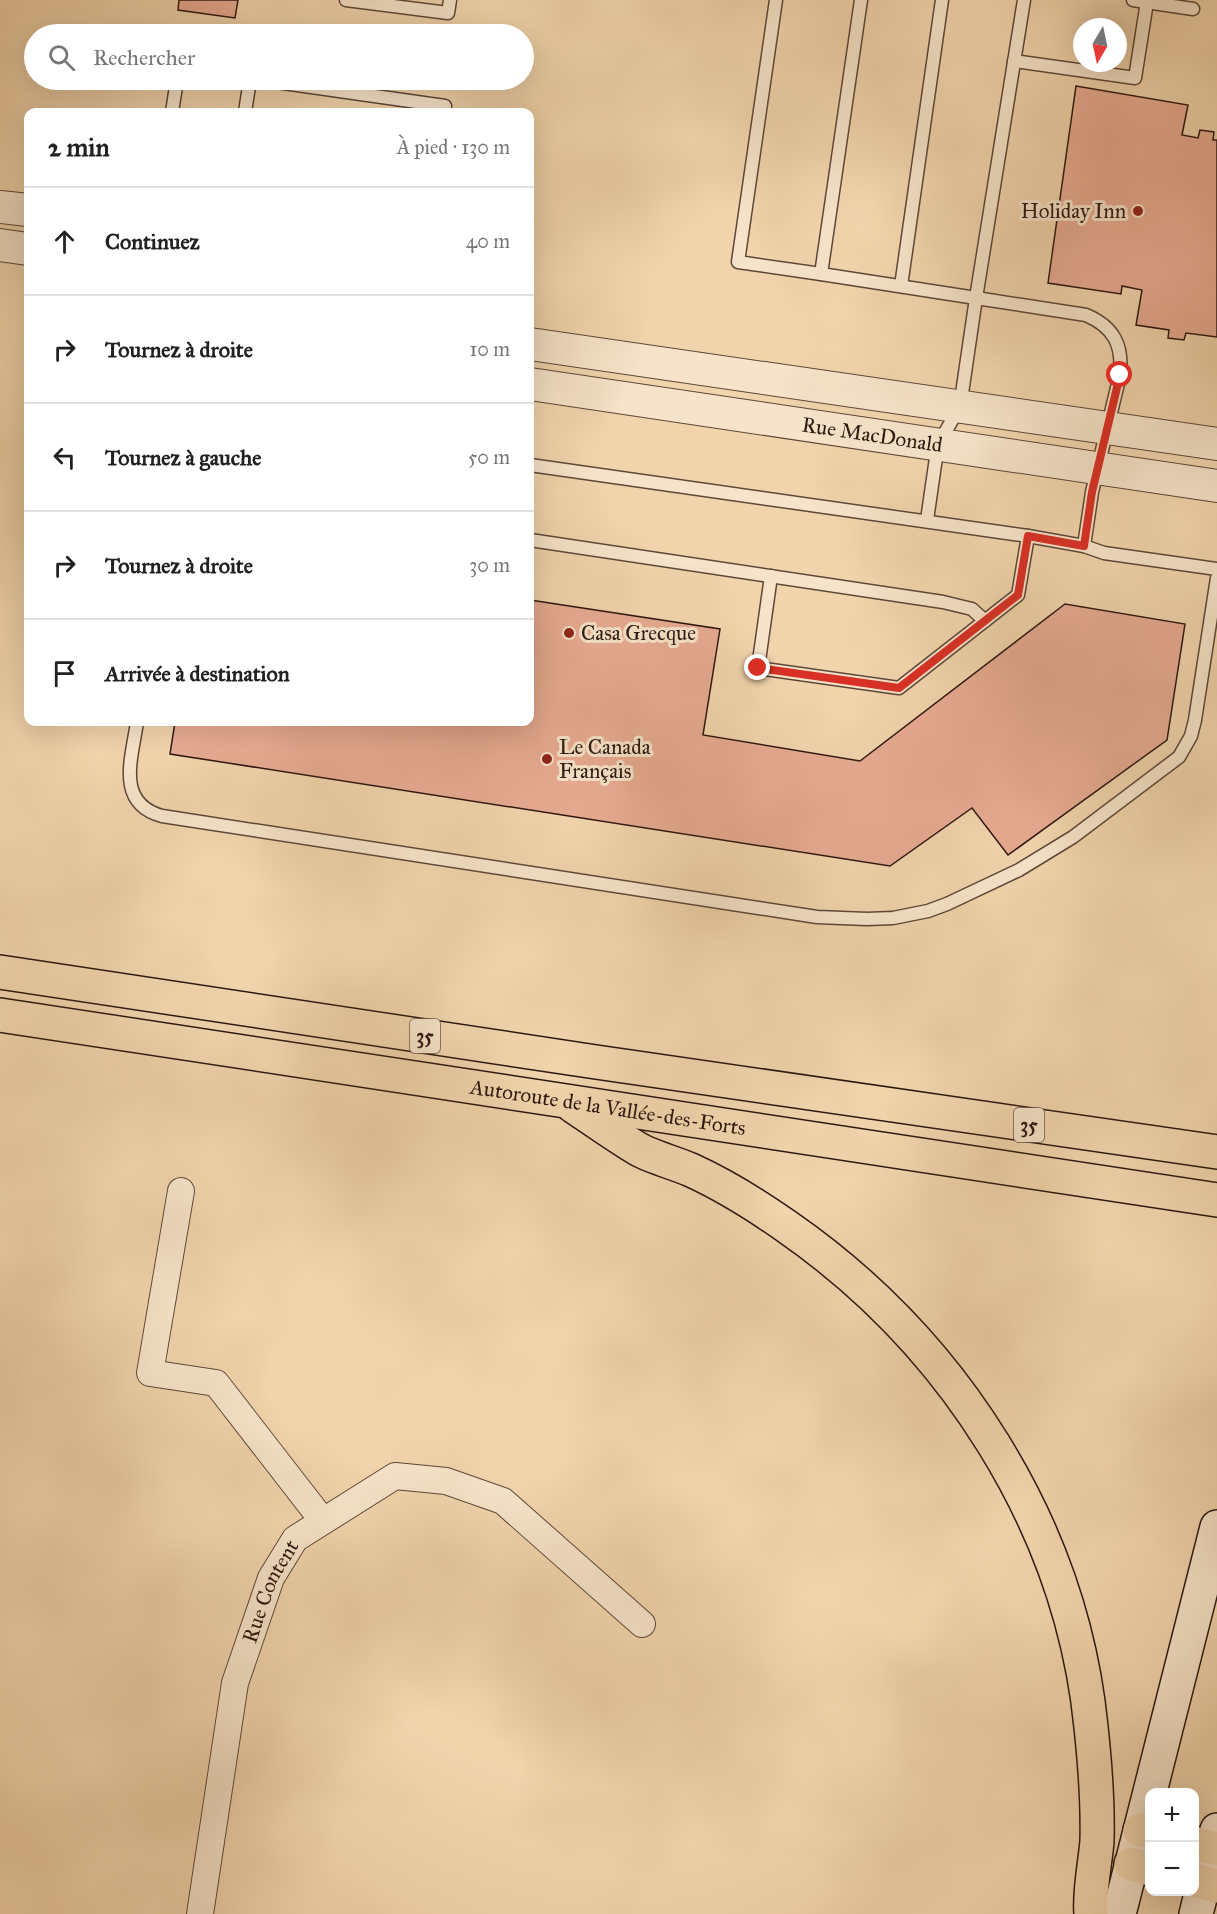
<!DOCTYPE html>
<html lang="fr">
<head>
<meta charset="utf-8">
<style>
	body { margin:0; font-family:"IM FELL Great Primer",serif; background:#f6f6f6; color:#222 }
	.controls { position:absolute; right:18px; bottom:18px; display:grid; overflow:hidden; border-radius:12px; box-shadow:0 6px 24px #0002 }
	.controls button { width:54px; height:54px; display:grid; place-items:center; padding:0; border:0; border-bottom:2px solid #e0e0e0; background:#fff; color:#222; font:30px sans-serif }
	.compass { position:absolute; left:1073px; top:18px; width:54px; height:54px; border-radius:50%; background:#fff; box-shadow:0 6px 24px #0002; rotate:189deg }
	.stop { position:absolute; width:18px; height:18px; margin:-14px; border:4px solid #d93025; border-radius:50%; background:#fff }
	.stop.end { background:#d93025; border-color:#fff; box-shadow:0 2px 6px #0008 }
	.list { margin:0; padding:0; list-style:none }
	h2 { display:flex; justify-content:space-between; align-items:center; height:78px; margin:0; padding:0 24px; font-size:26px }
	h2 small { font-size:20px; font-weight:400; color:#767676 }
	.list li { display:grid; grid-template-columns:39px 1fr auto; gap:18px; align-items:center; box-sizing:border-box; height:108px; padding:0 24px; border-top:2px solid #e0e0e0 }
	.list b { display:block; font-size:22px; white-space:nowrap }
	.list em { font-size:20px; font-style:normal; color:#767676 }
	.icon { flex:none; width:33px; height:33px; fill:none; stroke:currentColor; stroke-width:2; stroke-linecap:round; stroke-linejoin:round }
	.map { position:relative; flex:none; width:1217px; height:1914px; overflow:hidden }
	.search { position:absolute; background:#fff; box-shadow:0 6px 24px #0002; left:24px; top:24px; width:510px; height:66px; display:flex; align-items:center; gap:15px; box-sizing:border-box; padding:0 21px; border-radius:33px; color:#767676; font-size:22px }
	.panel { position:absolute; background:#fff; box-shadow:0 6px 24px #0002; left:24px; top:108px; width:510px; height:618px; border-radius:12px }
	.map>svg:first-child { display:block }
	.building { fill:#e7aa91; stroke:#2d1810; stroke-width:1.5 }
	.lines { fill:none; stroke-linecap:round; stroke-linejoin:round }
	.service-casing { stroke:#5e4737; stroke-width:15 }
	.minor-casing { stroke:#5e4737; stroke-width:28 }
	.tertiary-casing { stroke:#5e4737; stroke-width:34 }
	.secondary-casing { stroke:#2d1810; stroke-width:36 }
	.motorway-casing { stroke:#2d1810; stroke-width:36 }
	.service { stroke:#f6e3c9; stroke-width:12 }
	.minor { stroke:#f6e3c9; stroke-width:26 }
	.tertiary { stroke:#f6e3c9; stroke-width:32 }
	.secondary { stroke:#f6e3c9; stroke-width:33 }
	.motorway { stroke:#f1d4ac; stroke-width:33 }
	.route { stroke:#d93025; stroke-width:8 }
	.poi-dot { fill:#8f2418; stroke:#f6e3c9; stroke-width:2 }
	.labels { text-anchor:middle; stroke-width:6; stroke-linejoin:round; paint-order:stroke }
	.shield { fill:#f6e3c9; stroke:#695548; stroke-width:1.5 }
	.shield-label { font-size:20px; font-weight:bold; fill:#2d1810 }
	.poi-label { font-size:21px; fill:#2d1810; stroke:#f6e3c9; text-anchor:start }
	.street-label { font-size:21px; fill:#2d1810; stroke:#f6e3c9 }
</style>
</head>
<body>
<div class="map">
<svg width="1217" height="1914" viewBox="0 0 1217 1914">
	<rect width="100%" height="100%" fill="#f1d4ac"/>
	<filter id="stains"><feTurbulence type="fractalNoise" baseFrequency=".00333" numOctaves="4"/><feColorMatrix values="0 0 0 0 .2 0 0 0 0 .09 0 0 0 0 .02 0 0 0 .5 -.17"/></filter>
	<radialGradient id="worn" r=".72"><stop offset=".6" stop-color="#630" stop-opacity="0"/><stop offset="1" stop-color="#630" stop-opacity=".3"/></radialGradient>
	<g class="building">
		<polygon points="179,0 238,0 235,18 178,10"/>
		<polygon points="1076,86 1188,105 1182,135 1198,138 1200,130 1214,132 1213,140 1217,140 1217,337 1186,333 1184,340 1168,338 1169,330 1136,325 1142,290 1122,286 1121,294 1048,283"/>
		<polygon points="530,600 720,629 703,735 860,761 1065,604 1185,624 1167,740 1008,855 972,808 890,866 170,754 175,722 530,722"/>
	</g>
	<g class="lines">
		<g class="service-casing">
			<g id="service">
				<polyline points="346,0 448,13 450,0"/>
				<polyline points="776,0 738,262 821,274"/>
				<polyline points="861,0 821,274 976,298 1024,0"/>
				<polyline points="1133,0 1193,9"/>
				<polyline points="1014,61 1135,78 1147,2"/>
				<polyline points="262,80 445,106 444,112"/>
				<polyline points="172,112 177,80"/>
				<polyline points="245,112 250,80"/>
				<polyline points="901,286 942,0"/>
				<polyline points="530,465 1028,536 1018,595 899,688 758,668 771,576"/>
				<path d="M927,520l11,-76 22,-37 16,-109 110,17c28,12 37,30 34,60l-28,117 -8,54 -56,-10"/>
				<polyline points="530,540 943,602 972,609 985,621"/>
				<polyline points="1084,546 1104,553 1217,569"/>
				<path d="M137,722c-5,36 -22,81 25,94l655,101 50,2 26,-1 35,-7 19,-7 72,-34 54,-33 106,-80 12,-21 4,-16 22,-142"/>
			</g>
		</g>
		<g class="minor-casing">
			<g id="minor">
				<polyline points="181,1191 150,1373 216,1383 323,1521"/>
				<path id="s1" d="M200,1914l35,-231 36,-105 24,-39 100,-63 51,5 57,20 139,123"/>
			</g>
		</g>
		<g class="tertiary-casing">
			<g id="tertiary">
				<polyline points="0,207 28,210"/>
				<polyline points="0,245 28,249"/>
				<polyline points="530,344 1217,444"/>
				<path id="s2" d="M530,384l687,102"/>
			</g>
		</g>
		<g class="secondary-casing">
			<g id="secondary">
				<polyline points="1119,1914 1217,1527"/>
				<polyline points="1196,1914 1217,1830"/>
			</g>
		</g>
		<g class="motorway-casing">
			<g id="motorway">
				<polyline points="0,972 596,1062 1217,1152"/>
				<path id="s3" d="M0,1015l1217,185"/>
				<path d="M573,1106c21,14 43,30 65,43 14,8 37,14 53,21 33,15 65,35 95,56 166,115 285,298 305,501 4,37 7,76 6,114 -2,25 -8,49 -6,73"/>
				<polyline points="1140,1830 1150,1832"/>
				<polyline points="1194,1843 1217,1849"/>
				<polyline points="1131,1864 1150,1869"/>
				<polyline points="1194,1880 1217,1886"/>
			</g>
		</g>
		<use href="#service" class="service"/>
		<use href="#minor" class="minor"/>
		<use href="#tertiary" class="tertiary"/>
		<use href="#secondary" class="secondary"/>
		<use href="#motorway" class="motorway"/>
	</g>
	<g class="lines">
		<polyline class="route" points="758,668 899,688 1018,595 1028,536 1084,546 1092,492 1120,375"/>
	</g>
	<g class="poi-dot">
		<circle cx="1138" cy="211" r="6"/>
		<circle cx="569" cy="633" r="6"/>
		<circle cx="547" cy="759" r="6"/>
	</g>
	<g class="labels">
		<g class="shield">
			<rect x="410" y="1019" width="30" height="34" rx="4.5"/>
			<rect x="1014" y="1108" width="30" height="34" rx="4.5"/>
		</g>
		<g class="shield-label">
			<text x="425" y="1043">35</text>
			<text x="1029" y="1132">35</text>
		</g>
		<g class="poi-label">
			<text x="1126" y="218" text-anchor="end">Holiday Inn</text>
			<text x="581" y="640">Casa Grecque</text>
			<text x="559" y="754">Le Canada<tspan x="559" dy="24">Français</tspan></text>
		</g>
		<g class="street-label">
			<text dy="7" stroke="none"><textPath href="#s2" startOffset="346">Rue MacDonald</textPath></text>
			<text dy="7" stroke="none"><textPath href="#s3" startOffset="615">Autoroute de la Vallée-des-Forts</textPath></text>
			<text dy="7" stroke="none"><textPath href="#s1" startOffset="332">Rue Content</textPath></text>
		</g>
	</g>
	<rect width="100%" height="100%" filter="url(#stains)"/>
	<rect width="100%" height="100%" fill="url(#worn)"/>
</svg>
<div class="controls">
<button>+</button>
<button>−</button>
</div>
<svg class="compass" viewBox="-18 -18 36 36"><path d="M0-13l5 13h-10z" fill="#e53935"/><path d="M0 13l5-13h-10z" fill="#767676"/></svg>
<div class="stop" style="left:1120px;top:375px"></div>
<div class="stop end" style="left:758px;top:668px"></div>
<div class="search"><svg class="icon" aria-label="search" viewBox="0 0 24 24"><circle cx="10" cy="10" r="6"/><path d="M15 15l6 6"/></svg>Rechercher</div>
<section class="panel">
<h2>2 min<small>À pied · 130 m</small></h2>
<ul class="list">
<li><svg class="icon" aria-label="ahead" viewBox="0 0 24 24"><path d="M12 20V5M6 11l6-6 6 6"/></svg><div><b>Continuez</b></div><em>40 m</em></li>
<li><svg class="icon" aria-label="right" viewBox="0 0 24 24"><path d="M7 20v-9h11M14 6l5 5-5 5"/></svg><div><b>Tournez à droite</b></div><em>10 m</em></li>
<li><svg class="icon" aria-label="left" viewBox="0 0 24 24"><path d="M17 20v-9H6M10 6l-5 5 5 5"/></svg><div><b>Tournez à gauche</b></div><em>50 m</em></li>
<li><svg class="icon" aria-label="right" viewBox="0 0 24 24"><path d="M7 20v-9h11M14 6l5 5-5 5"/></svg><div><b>Tournez à droite</b></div><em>30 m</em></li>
<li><svg class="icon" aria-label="arrive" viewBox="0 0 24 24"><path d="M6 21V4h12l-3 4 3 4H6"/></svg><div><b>Arrivée à destination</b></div></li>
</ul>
</section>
</div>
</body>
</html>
